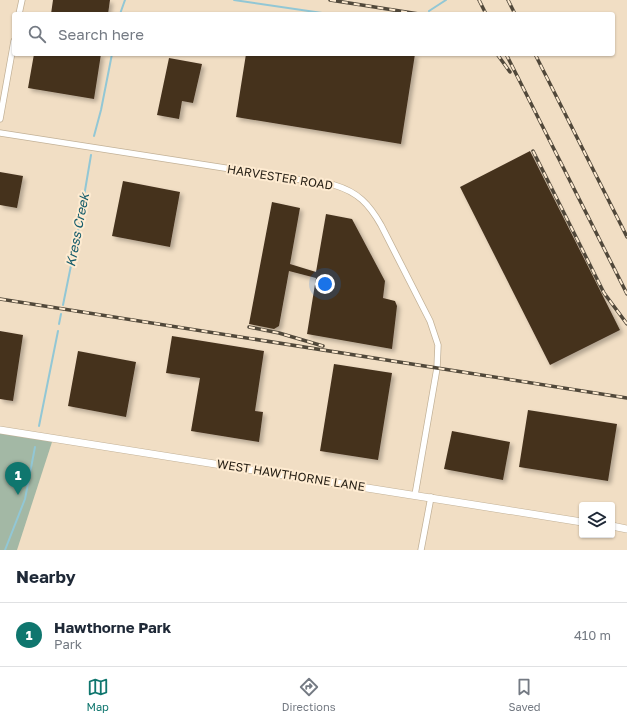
<!DOCTYPE html>
<style>
body{margin:0;font-family:"Golos Text",sans-serif;background:#f2f2f3;color:#1f2937}
.controls{position:absolute;right:12px;bottom:12px;display:grid;overflow:hidden;border-radius:4px;box-shadow:0 1px 3px #0004}
.controls button{width:36px;height:36px;display:grid;place-items:center;padding:0;border:0;border-bottom:1px solid #e0e1e3;background:#fff;color:#1f2937;font:20px sans-serif}
.you{position:absolute;left:325px;top:284px;width:14px;height:14px;margin:-10px;border:3px solid #fff;border-radius:50%;background:#1a73e8;box-shadow:0 0 0 6px #1a73e833}
.badge{display:grid;place-items:center;width:26px;height:26px;border-radius:50%;background:#0f766e;color:#fff;font-size:13px;font-weight:700}
.pin{position:absolute;translate:-50% -33px;filter:drop-shadow(0 1px 2px #0008)}
.pin::after{content:'';position:absolute;top:21px;width:14px;height:12px;background:inherit;clip-path:polygon(0 0,100% 0,50% 100%)}
.list{margin:0;padding:0;list-style:none}
h2{display:flex;justify-content:space-between;align-items:center;height:52px;margin:0;padding:0 16px;font-size:17px}
h2 small{font-size:13px;font-weight:400;color:#747a83}
.list li{display:grid;grid-template-columns:26px 1fr auto;gap:12px;align-items:center;box-sizing:border-box;height:64px;padding:0 16px;border-top:1px solid #e0e1e3}
.list b{display:block;font-size:15px;white-space:nowrap}
.list p{margin:0;font-size:13px;white-space:nowrap;color:#747a83}
.list em{font-size:13px;font-style:normal;color:#747a83}
.icon{flex:none;width:22px;height:22px;fill:none;stroke:currentColor;stroke-width:2;stroke-linecap:round;stroke-linejoin:round}
.map{position:relative;flex:none;width:627px;height:550px;overflow:hidden}
.search{position:absolute;background:#fff;box-shadow:0 1px 3px #0004;left:12px;right:12px;top:12px;height:44px;display:flex;align-items:center;gap:10px;box-sizing:border-box;padding:0 14px;border-radius:4px;color:#747a83;font-size:15px}
.sheet{height:116px;background:#fff}
nav{display:flex;justify-content:space-around;align-items:center;box-sizing:border-box;height:56px;border-top:1px solid #e0e1e3;background:#fff;font-size:11px;color:#747a83}
nav a{display:grid;justify-items:center;gap:2px}
nav .on{color:#0f766e}
.map>svg:first-child{display:block}
.green{fill:#a3b8a5}
.lines{fill:none;stroke-linecap:round;stroke-linejoin:round}
.stream{stroke:#92c7d5;stroke-width:2}
.building{fill:#45321f;filter:url(#shadow)}
.minor-casing{stroke:#c2b197;stroke-width:7}
.tertiary-casing{stroke:#c2b197;stroke-width:8}
.minor{stroke:#fff;stroke-width:5.5}
.tertiary{stroke:#fff;stroke-width:7}
.rail-casing{stroke:#51483a;stroke-width:3.5}
.rail{stroke:#feebd1;stroke-width:2;stroke-dasharray:6;stroke-linecap:butt}
.labels{text-anchor:middle;dominant-baseline:central;stroke-width:4;stroke-linejoin:round;paint-order:stroke}
.street-label{font-size:12px;fill:#251e14;stroke:#feebd1}
.water-label{font-size:13px;font-style:italic;fill:#145b6a;stroke:#feebd1}
</style>
<div class="map">
<svg width="627" height="550" viewBox="0 0 627 550">
<defs>
<filter id="shadow"><feDropShadow dx="3" dy="3" stdDeviation="2" flood-color="#0004"/></filter>
</defs>
<rect width="100%" height="100%" fill="#f1dec4"/>
<path class="green" d="M0 430 53 439 17 550H0Z"/>
<g class="lines">
<path class="stream" d="M234 0 329 14
M429 11 446 0
M120 14 125 0
M94 136 101 110 112 54
M63 305 79 226 91 155
M59 324 61 314
M39 426 58 331
M5 550 25 499 35 447"/>
</g>
<path class="building" d="M53 0H110L108 14H51Z
M34 54H101L94 99 28 88Z
M246 54H415L401 144 236 117Z
M169 58 202 64 193 103 182 101 179 119 157 115Z
M530 151 620 330 550 365 460 187Z
M0 172 23 176 17 208 0 205Z
M123 181 180 192 170 247 112 236Z
M272 202 300 208 290 264 316 272 326 214 352 219 385 281 383 298 395 301 397 306 392 349 307 334 316 278 289 271 279 326 274 329 249 324Z
M0 331 23 335 13 401 0 399Z
M172 336 264 351 255 411 263 412 259 442 191 431 200 378 166 373Z
M78 351 136 362 126 417 68 406Z
M334 364 392 373 378 460 320 451Z
M528 410 617 424 608 481 519 467Z
M452 431 510 442 503 480 444 469Z"/>
<g class="lines">
<g class="minor-casing">
<path id="minor" d="M19 14 22 0
M0 119 14 41
M0 133 334 185C358 192 369 204 381 225L430 321 438 345 437 368 415 495
M421 550 431 497"/>
</g>
<g class="tertiary-casing">
<path id="tertiary" d="M0 430 582 522
M612 526 627 529"/>
</g>
<use href="#minor" class="minor"/>
<use href="#tertiary" class="tertiary"/>
<g class="rail-casing">
<path id="rail" d="M330 0 419 14
M479 0 486 14
M508 0 515 14
M497 54 510 72
M506 54 627 294
M535 54 627 237
M533 151 604 293 627 324
M0 299 627 398
M249 327 279 333 323 346"/>
</g>
<use href="#rail" class="rail"/>
</g>
<g class="labels">
<g class="street-label">
<text transform="translate(280 177) rotate(9)">HARVESTER ROAD</text>
<text transform="translate(291 475) rotate(9)">WEST HAWTHORNE LANE</text>
</g>
<g class="water-label">
<text transform="translate(77 230) rotate(-79)">Kress Creek</text>
</g>
</g>
</svg>
<div class="controls">
<button><svg class="icon" aria-label="layers" viewBox="0 0 24 24"><path d="M12 4l9 5-9 5-9-5zM3 14l9 5 9-5"/></svg></button>
</div>
<div class="you"></div>
<div class="pin badge" style="left:18px;top:495px">1</div>
<div class="search"><svg class="icon" aria-label="search" viewBox="0 0 24 24"><circle cx="10" cy="10" r="6"/><path d="M15 15l6 6"/></svg>Search here</div>
</div>
<section class="sheet">
<h2>Nearby<small></small></h2>
<ul class="list">
<li><span class="badge">1</span><div><b>Hawthorne Park</b><p>Park</p></div><em>410 m</em></li>
</ul>
</section>
<nav>
<a class="on"><svg class="icon" aria-label="map" viewBox="0 0 24 24"><path d="M3 6l6-2 6 2 6-2v14l-6 2-6-2-6 2zM9 4v14M15 6v14"/></svg>Map</a>
<a><svg class="icon" aria-label="directions" viewBox="0 0 24 24"><path d="M12 3l9 9-9 9-9-9zM9 14v-3h6M13 9l2 2-2 2"/></svg>Directions</a>
<a><svg class="icon" aria-label="saved" viewBox="0 0 24 24"><path d="M7 4h10v16l-5-4-5 4z"/></svg>Saved</a>
</nav>
